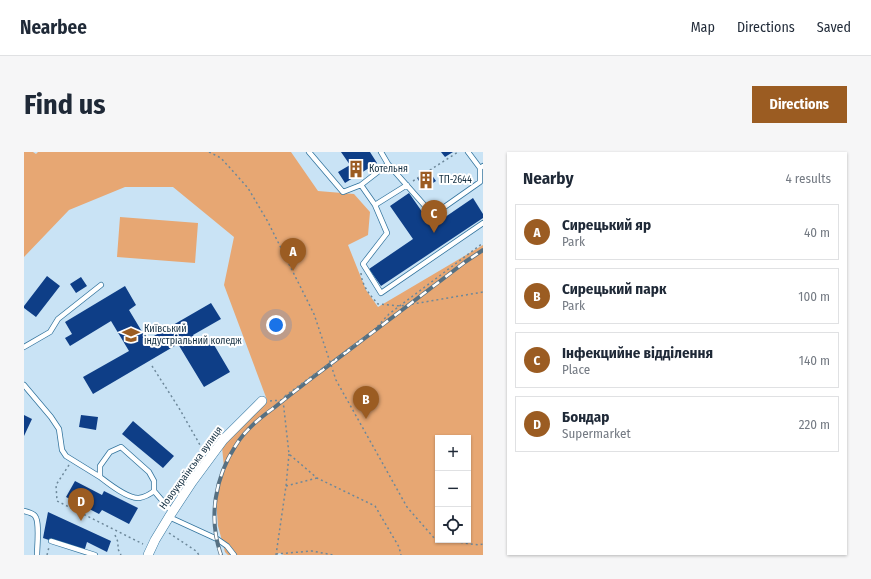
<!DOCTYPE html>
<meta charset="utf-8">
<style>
body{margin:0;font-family:"Fira Sans Condensed",sans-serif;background:#f6f6f7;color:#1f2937}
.controls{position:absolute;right:12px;bottom:12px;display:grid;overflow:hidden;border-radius:0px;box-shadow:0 1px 3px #0004}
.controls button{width:36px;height:36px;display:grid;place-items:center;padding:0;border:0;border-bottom:1px solid #e0e1e3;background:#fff;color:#1f2937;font:20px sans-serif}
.you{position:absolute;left:252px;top:173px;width:14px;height:14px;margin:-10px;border:3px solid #fff;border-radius:50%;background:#1a73e8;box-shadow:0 0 0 6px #1a73e833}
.badge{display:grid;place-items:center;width:26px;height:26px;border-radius:50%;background:#9b5c22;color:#fff;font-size:13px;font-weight:700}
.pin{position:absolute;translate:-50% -33px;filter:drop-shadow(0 1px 2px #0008)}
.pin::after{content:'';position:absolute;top:21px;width:14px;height:12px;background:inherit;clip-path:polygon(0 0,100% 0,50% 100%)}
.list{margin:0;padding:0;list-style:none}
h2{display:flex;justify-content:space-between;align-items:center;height:52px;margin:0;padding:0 16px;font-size:17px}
h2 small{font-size:13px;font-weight:400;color:#747a83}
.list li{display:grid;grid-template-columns:26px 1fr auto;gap:12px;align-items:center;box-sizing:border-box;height:56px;margin:0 8px 8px;padding:0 8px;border:1px solid #e0e1e3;border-radius:0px}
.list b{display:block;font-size:15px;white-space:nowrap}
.list p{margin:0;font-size:13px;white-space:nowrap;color:#747a83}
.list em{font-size:13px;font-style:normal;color:#747a83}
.icon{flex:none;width:22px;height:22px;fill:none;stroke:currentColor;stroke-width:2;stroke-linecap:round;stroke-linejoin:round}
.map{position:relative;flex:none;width:459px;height:403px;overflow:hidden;border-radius:0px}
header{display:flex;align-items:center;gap:24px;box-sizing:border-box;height:56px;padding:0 20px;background:#fff;border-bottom:1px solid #e0e1e3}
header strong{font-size:19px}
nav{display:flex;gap:22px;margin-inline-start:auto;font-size:14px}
.intro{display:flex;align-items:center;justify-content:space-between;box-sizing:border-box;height:96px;padding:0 24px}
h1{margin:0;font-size:28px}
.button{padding:10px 18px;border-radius:0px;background:#9b5c22;color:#fff;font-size:14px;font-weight:700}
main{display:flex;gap:24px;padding:0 24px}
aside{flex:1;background:#fff;border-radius:0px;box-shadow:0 1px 3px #0004}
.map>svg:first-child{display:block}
.green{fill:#e7a773;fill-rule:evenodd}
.building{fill:#0e3e87}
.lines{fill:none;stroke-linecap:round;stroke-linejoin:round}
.lane-casing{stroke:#34759e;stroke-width:6}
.street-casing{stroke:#34759e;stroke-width:10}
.path{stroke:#6d889a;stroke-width:1.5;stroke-dasharray:2 3;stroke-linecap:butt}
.lane{stroke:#fff;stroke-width:4.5}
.street{stroke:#fff;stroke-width:9}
.rail-casing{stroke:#567082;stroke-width:4}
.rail{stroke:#fff;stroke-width:2.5;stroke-dasharray:8;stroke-linecap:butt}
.path-bridge{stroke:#6d889a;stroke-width:1.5;stroke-dasharray:2 3;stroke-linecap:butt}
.labels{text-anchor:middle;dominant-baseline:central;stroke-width:4;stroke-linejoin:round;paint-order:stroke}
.poi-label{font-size:10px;fill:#153042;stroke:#fff;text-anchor:start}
.street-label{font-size:10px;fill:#153042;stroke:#fff}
</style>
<header>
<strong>Nearbee</strong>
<nav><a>Map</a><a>Directions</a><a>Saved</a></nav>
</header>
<div class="intro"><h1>Find us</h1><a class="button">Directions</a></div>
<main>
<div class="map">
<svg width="459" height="403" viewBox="0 0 459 403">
<rect width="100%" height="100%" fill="#c9e3f5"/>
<path class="green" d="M0 0H9L12 2 14 0H267L294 39 330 42 346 60 344 83 324 93 342 138 354 155 459 93V403H260L255 401 253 403H204L201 400 194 374 192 348 200 315 198 295 243 248 200 133 210 85 149 35H101L45 58 0 105ZM414 286H444V388H414Z
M96 65 174 71 171 111 93 105Z"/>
<path class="building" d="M317 0H346L353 11 321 31 314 20 326 13Z
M417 0H429L421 5Z
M405 19 412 29 400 37 393 26Z
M385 41 408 74 449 46 459 62V66L357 134 345 117 389 87 366 54Z
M23 124 36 134 12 165 0 156V154Z
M57 125 63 134 52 141 46 132Z
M101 134 112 153 105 158 123 188 187 151 197 167 169 183 174 193 186 186 206 220 180 235 154 192 69 242 59 225 105 199 87 169 46 194 41 186 48 182 41 170Z
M0 263 8 267 0 284Z
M57 263 74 265 72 278 55 275Z
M109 269 150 304 139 316 98 282Z
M51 329 78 343 80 339 114 356 105 372 78 358 75 362 42 345Z
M24 360 87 389 83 400 63 390 60 400 19 386Z"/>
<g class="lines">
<g class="lane-casing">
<path id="lane" d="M285 0 319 40 337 33 364 12 409 63 456 30V16L459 14
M357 0 364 12
M444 0 456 16
M337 33 351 53 363 81 339 112 357 141 459 71
M351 53 383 33
M0 195 26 180 34 167 77 133
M0 233 27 265 35 277 38 298 42 304 76 325
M130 339C125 343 121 345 115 346 104 347 85 332 76 325V314L86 300 97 295 125 320 130 329V339L148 360
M0 359C4 360 9 361 11 364 16 370 13 395 13 403
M145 365 193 387 203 394 210 403
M27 389 71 403"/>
</g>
<g class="street-casing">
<path id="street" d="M124 403 131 388 145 365 168 330 199 288 238 249"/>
</g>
<path class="path" d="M185 0 197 6 224 36 244 70 290 162 312 228 383 355 411 387 414 388
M389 29 434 0
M337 121C338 134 346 143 354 152L377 154 459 140
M342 184 350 178 365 162 459 91
M128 214 155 256 180 300
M261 244 259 248 265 302 293 326 351 354 375 395 377 403
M246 249 258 248
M45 313 32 333 33 349 119 392
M262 334 293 326
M145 381 172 399 175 403
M91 383 94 390V397L97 403
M417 388 455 393 459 392
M252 402 288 399 309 403
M23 403 25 395
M252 403 262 334 265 302"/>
<use href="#lane" class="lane"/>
<use href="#street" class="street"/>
<g class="rail-casing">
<path id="rail" d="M197 403C184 366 191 325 212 293 222 277 236 266 251 255 266 243 281 231 296 220 345 183 393 147 441 110L459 98"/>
</g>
<use href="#rail" class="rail"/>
<path class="path-bridge" d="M261 244 342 184"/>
</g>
<defs>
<g id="building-bare" transform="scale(1.38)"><path d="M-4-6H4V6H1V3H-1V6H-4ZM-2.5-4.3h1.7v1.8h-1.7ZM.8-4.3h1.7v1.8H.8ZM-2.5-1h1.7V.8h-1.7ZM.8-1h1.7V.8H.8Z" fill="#9b5c22" stroke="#fff" stroke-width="2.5" paint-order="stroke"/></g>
<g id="university-bare" transform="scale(1.38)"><path d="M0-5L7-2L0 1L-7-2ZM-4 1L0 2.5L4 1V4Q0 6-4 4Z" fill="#9b5c22" stroke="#fff" stroke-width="2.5" paint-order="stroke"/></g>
</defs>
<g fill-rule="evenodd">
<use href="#building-bare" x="332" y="17"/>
<use href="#building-bare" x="402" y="28"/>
<use href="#university-bare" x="107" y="183"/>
</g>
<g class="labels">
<g class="poi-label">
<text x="345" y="17">Котельня</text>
<text x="415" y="28">ТП-2644</text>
<text x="120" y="177">Київський<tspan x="120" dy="12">індустріальний коледж</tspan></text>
</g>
<g class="street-label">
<text transform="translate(167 316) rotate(-54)">Новоукраїнська вулиця</text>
</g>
</g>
</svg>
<div class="controls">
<button>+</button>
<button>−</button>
<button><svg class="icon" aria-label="locate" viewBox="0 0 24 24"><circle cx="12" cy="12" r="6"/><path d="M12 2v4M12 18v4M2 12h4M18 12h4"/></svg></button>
</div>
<div class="you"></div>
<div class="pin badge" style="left:269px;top:119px">A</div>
<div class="pin badge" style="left:342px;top:267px">B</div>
<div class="pin badge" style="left:410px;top:81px">C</div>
<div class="pin badge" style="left:57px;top:369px">D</div>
</div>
<aside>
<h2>Nearby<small>4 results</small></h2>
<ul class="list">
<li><span class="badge">A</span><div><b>Сирецький яр</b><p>Park</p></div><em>40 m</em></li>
<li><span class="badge">B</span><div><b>Сирецький парк</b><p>Park</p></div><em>100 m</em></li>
<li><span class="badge">C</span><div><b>Інфекцийне відділення</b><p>Place</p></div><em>140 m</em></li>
<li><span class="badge">D</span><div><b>Бондар</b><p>Supermarket</p></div><em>220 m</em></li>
</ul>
</aside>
</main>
